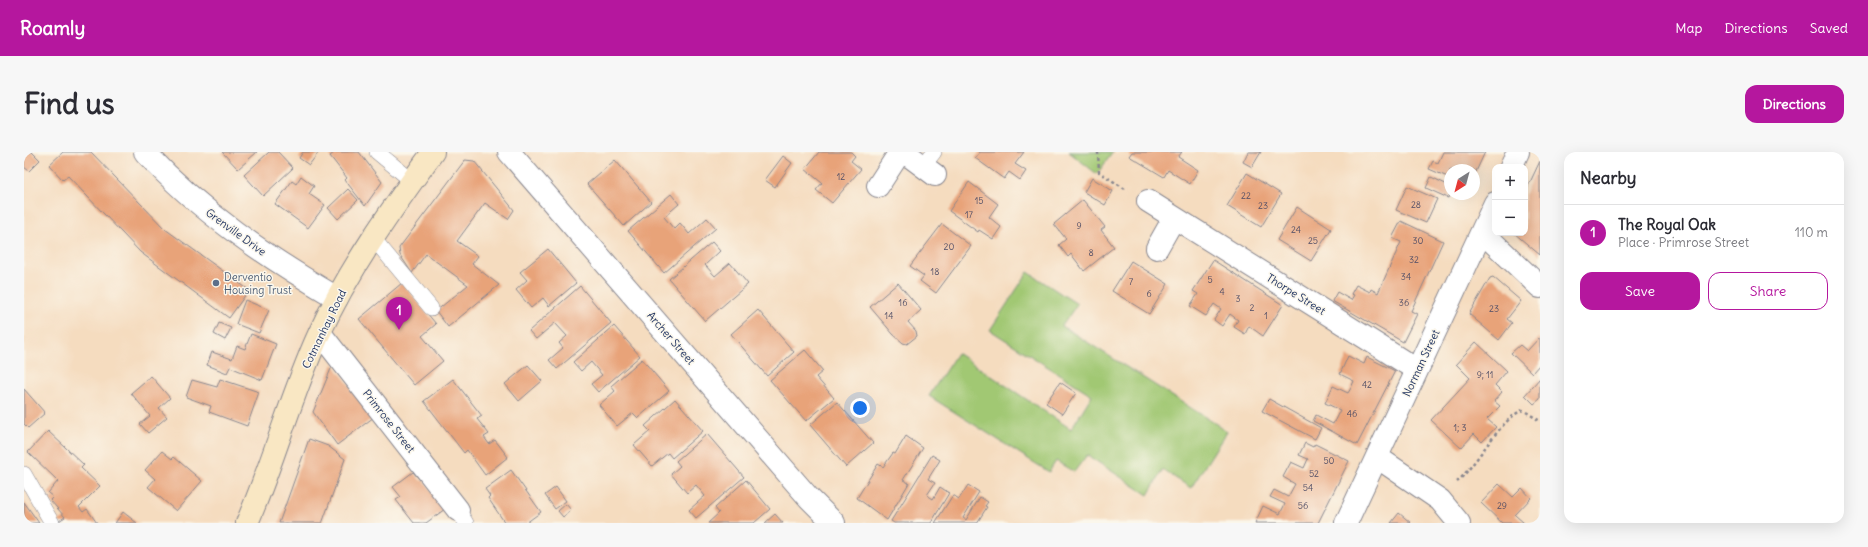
<!DOCTYPE html>
<meta charset="utf-8">
<style>
body{margin:0;font-family:Delius,sans-serif;background:#f7f7f7;color:#2b2b33}
.controls{position:absolute;right:12px;top:12px;display:grid;overflow:hidden;border-radius:8px;box-shadow:0 4px 16px #0002}
.controls button{width:36px;height:36px;display:grid;place-items:center;padding:0;border:0;border-bottom:1px solid #e1e1e2;background:#fff;color:#2b2b33;font:20px sans-serif}
.compass{position:absolute;left:1420px;top:12px;width:36px;height:36px;border-radius:50%;background:#fff;box-shadow:0 4px 16px #0002;rotate:216deg}
.you{position:absolute;left:836px;top:256px;width:14px;height:14px;margin:-10px;border:3px solid #fff;border-radius:50%;background:#1a73e8;box-shadow:0 0 0 6px #1a73e833}
.badge{display:grid;place-items:center;width:26px;height:26px;border-radius:50%;background:#b5179e;color:#fff;font-size:13px;font-weight:700}
.pin{position:absolute;translate:-50% -33px;filter:drop-shadow(0 1px 2px #0008)}
.pin::after{content:'';position:absolute;top:21px;width:14px;height:12px;background:inherit;clip-path:polygon(0 0,100% 0,50% 100%)}
.list{margin:0;padding:0;list-style:none}
h2{display:flex;justify-content:space-between;align-items:center;height:52px;margin:0;padding:0 16px;font-size:17px}
h2 small{font-size:13px;font-weight:400;color:#7c7c81}
.list li{display:grid;grid-template-columns:26px 1fr auto;gap:12px;align-items:center;box-sizing:border-box;height:56px;padding:0 16px;border-top:1px solid #e1e1e2}
.list b{display:block;font-size:15px;white-space:nowrap}
.list p{margin:0;font-size:13px;white-space:nowrap;color:#7c7c81}
.list em{font-size:13px;font-style:normal;color:#7c7c81}
.actions{display:flex;gap:8px;padding:12px 16px}
.actions a{flex:1;padding:9px 0;border:1px solid #b5179e;border-radius:12px;text-align:center;font-size:14px;color:#b5179e}
.actions .main{background:#b5179e;color:#fff}
.map{position:relative;flex:none;width:1516px;height:371px;overflow:hidden;border-radius:12px}
header{display:flex;align-items:center;gap:24px;box-sizing:border-box;height:56px;padding:0 20px;background:#b5179e;color:#fff}
header strong{font-size:19px}
nav{display:flex;gap:22px;margin-inline-start:auto;font-size:14px}
.intro{display:flex;align-items:center;justify-content:space-between;box-sizing:border-box;height:96px;padding:0 24px}
h1{margin:0;font-size:28px}
.button{padding:10px 18px;border-radius:12px;background:#b5179e;color:#fff;font-size:14px;font-weight:700}
main{display:flex;gap:24px;padding:0 24px}
aside{flex:1;background:#fff;border-radius:12px;box-shadow:0 4px 16px #0002}
.map>svg:first-child{display:block}
.green{fill:#a1c873;stroke:#5e7c68}
.building{fill:#e8a379}
.lines{fill:none;stroke-linecap:round;stroke-linejoin:round}
.lane-casing{stroke:#88868e;stroke-width:16}
.street-casing{stroke:#88868e;stroke-width:24}
.secondary-casing{stroke:#88868e;stroke-width:24}
.path{stroke:#88868e;stroke-width:2.5;stroke-dasharray:3 3;stroke-linecap:butt}
.lane{stroke:#fff;stroke-width:15}
.street{stroke:#fff;stroke-width:22}
.secondary{stroke:#f9e7c3;stroke-width:22}
.service-dot{fill:#5c6f8a;stroke:#fbf7ec;stroke-width:1.5}
.labels{text-anchor:middle;dominant-baseline:central;stroke-width:3;stroke-linejoin:round;paint-order:stroke}
.number-label{font-size:9px;fill:#4e4c65}
.street-label{font-size:11px;fill:#1b2f5e;stroke:#fbf7ec}
.service-label{font-size:11px;fill:#4e5e75;stroke:#fbf7ec;text-anchor:start}
</style>
<header>
<strong>Roamly</strong>
<nav><a>Map</a><a>Directions</a><a>Saved</a></nav>
</header>
<div class="intro"><h1>Find us</h1><a class="button">Directions</a></div>
<main>
<div class="map">
<svg width="1516" height="371" viewBox="0 0 1516 371">
<rect width="100%" height="100%" fill="#fbf7ec"/>
<filter id="ink" filterUnits="userSpaceOnUse"><feTurbulence type="fractalNoise" baseFrequency=".025" numOctaves="2"/><feDisplacementMap in="SourceGraphic" scale="8" xChannelSelector="R" yChannelSelector="G"/><feConvolveMatrix kernelMatrix="1 2 1 2 8 2 1 2 1" color-interpolation-filters="sRGB"/></filter>
<filter id="wash" filterUnits="userSpaceOnUse"><feTurbulence type="fractalNoise" baseFrequency=".012" numOctaves="4" result="noise"/><feDisplacementMap in="SourceGraphic" scale="16" xChannelSelector="R" yChannelSelector="G"/><feGaussianBlur stdDeviation="0.9" result="paint"/><feColorMatrix in="noise" values="0 0 0 0 0 0 0 0 0 0 0 0 0 0 0 0 0 1.4 0 .05"/><feComposite in="paint" operator="in"/></filter>
<g filter="url(#wash)">
<rect width="100%" height="100%" fill="#f5dcbf"/>
<path class="green" d="M1045 0H1089L1073 22Z
M1004 120 1053 152 1038 174 1203 279 1167 336 1139 318 1124 343 1063 303 1050 320 1032 309 1025 320 905 244 933 201 1047 277 1068 243 966 178Z"/>
<g id="blocks">
<path class="building" d="M0 0H8L16 8 5 19 0 15Z
M39 0H67L141 77 225 138 205 166 116 100 44 24 39 28 25 13Z
M198 0H233L214 17Z
M245 0H254L269 16 239 44 220 23Z
M279 0H295L285 13 275 6Z
M311 0H335L358 30 341 54 321 28 323 26 306 4Z
M795 0H827L831 4 827 9 837 17 808 51 792 38 798 31 781 17Z
M956 0H1000L991 12 1002 19 996 28 985 20 980 27 951 6Z
M1108 0H1158L1154 5 1174 18 1166 32 1144 18 1140 25 1105 4Z
M1224 0H1237L1228 15 1219 10Z
M1419 0H1461L1450 24V18H1426V26L1405 17 1409 9 1414 11Z
M759 4 768 11 751 35 741 28Z
M441 8 450 9 490 58 484 67 461 51 433 89 454 104 448 112 475 133 424 175 412 159 444 133 402 102 388 121 376 103 375 96Z
M591 8 627 50 600 74 563 32Z
M1516 9V103L1490 81H1501V41Z
M1223 21 1257 42 1237 75 1203 54Z
M277 24 290 34 285 42 301 53 284 76 251 52 268 29 272 32Z
M1407 25 1426 34V42L1424 46 1402 36Z
M1068 26 1089 39 1081 53 1060 40Z
M945 30 974 52 965 65 977 75 969 87 955 78 954 80 925 59Z
M1383 34 1413 47 1402 71 1372 58Z
M324 37 334 48 314 67 304 56Z
M647 42 655 52 640 65 650 77 656 71 665 82 683 66 692 76 640 121 604 79Z
M1059 48 1081 75 1077 78 1090 95 1060 119 1047 102 1044 105 1035 93 1042 87 1030 72Z
M1273 55 1307 77 1287 109 1253 88Z
M1377 69 1419 89 1387 159 1393 162 1379 190 1308 149 1313 140 1327 148 1330 143 1327 142 1332 133 1346 140 1347 137 1354 141 1377 90 1368 86Z
M918 72 947 94 912 141 896 129 900 124 886 114Z
M688 90 696 99 681 113 691 124 706 111 724 132 681 169 645 127Z
M524 97 552 131 525 154 519 146 507 156 492 138 503 128 496 120Z
M1189 108 1259 153 1239 184 1225 174 1221 182 1210 175 1214 168 1206 162 1198 174 1190 168 1197 157 1190 152 1182 164 1166 154 1174 142 1169 139Z
M1107 109 1144 132 1125 162 1088 139Z
M1469 125 1497 149 1483 167 1488 171 1475 188 1445 162 1466 126Z
M378 131 412 172 398 184 419 209 390 233 335 167Z
M874 131 897 158 884 170 892 179 893 184 883 192 879 191 869 182 846 155Z
M556 134 587 171 533 217 525 208 539 196 535 191 543 184 531 171 512 187 505 179Z
M221 148 245 158 235 181 212 172Z
M734 158 770 200 743 224 707 182Z
M195 171 207 176 201 188 190 182Z
M590 174 616 204 574 240 567 232 578 223 572 216 567 210 557 219 549 210Z
M227 182 252 192 238 228 206 215 203 221 183 213 188 200 208 207 213 194 221 197Z
M1516 185V212L1508 221 1487 201 1496 193 1503 199Z
M1452 190 1483 219 1471 233 1478 240 1470 249 1476 254 1463 267 1472 275 1458 290 1450 282 1437 296 1407 268 1446 226 1432 212Z
M781 198 799 219 792 225 810 246 782 269 746 228Z
M1324 204 1340 212 1343 205 1371 219 1333 293 1289 269 1292 263 1309 272 1316 258 1301 251 1309 234 1324 241 1327 236 1330 229 1316 222Z
M618 207 645 239 614 266 609 261 593 274 575 253 591 239 587 234Z
M309 212 350 265 313 293 289 260Z
M504 213 518 229 495 249 481 232Z
M127 224 146 246 135 256 143 265 124 281 116 272 126 264 107 241Z
M1516 226V247L1510 252 1501 243Z
M196 227 235 240 223 274 185 260 187 254 162 245 168 228 193 235Z
M429 227 458 264 453 267 465 282 460 285 465 292 471 288 484 305 461 323 443 298 440 301 400 249Z
M1036 230 1052 241 1038 262 1022 251Z
M0 237 21 261 4 276 0 272Z
M651 247 679 279 648 306 644 301 628 314 610 293 626 279 621 274Z
M1245 247 1297 276 1291 287 1238 259Z
M813 250 849 291 822 315 786 273Z
M24 279 60 313 57 316 76 334 55 355 59 360 63 357 73 371H36L35 369 41 365 26 348 29 345 24 341 34 329 4 300Z
M683 282 720 325 672 366 665 358 681 344 672 333 663 341 647 322 656 314 652 309Z
M882 284 899 296 879 328 885 331 863 368 833 346 854 312 859 315 869 301 871 302Z
M285 287 304 294 321 307 299 369 298 371H255Z
M1281 291 1289 295 1291 292 1325 309 1294 371H1231L1239 354 1256 362 1261 352 1246 345 1250 338 1264 345 1271 332 1259 325 1267 310 1280 316 1284 307 1275 303Z
M138 299 148 307 150 305 178 329 152 359 124 335 131 327 121 318Z
M908 303 916 308 904 327 911 331 903 343 909 347 916 335 925 341 907 371H870L867 369Z
M487 318 517 360 502 371H481L464 346 466 344 461 337Z
M389 320 397 329 399 328 421 357 402 371H390L372 348 377 345 369 335Z
M722 328 746 357 730 371H684L695 361 691 356Z
M1475 332 1489 345 1498 336 1507 346 1491 363 1500 371H1478L1457 351Z
M944 333 955 340 939 366 942 368 956 345 964 350 961 354 963 355 953 371H911L929 343 935 347Z
M532 335 542 349 531 357 521 343Z
M0 350 15 371H0Z
M542 352 547 358 539 365 534 359Z
M99 360 113 371H91Z
M1375 361 1387 371H1367Z
M751 362 759 371H741Z"/>
</g>
</g>
<g filter="url(#ink)">
<use href="#blocks" fill-opacity="0" stroke="#88868e" stroke-width="1"/>
<g class="lines">
<g class="lane-casing">
<path id="lane" d="M353 0 388 29
M899 14 910 0
M349 86 407 156
M0 322 28 371
M434 358 442 371"/>
</g>
<g class="street-casing">
<path id="street" d="M121 0C176 60 243 105 313 146
M485 0 785 346 810 371
M880 0 911 23
M1487 15 1494 0
M854 34 876 0
M1124 49 1393 218
M1458 80 1516 135
M1133 96 1150 66
M296 181 434 358
M1353 305 1416 348 1435 371
M1322 371 1471 51"/>
</g>
<g class="secondary-casing">
<path id="secondary" d="M223 371C250 309 267 243 295 182 325 117 367 58 409 0"/>
</g>
<path class="path" d="M1074 0 1075 20 1101 37
M1433 330C1453 312 1477 266 1499 258L1516 269"/>
<use href="#lane" class="lane"/>
<use href="#street" class="street"/>
<use href="#secondary" class="secondary"/>
</g>
</g>
<circle class="service-dot" cx="192" cy="131" r="4"/>
<g class="labels">
<g class="number-label">
<text x="817" y="24">12</text>
<text x="1222" y="43">22</text>
<text x="955" y="48">15</text>
<text x="1392" y="52">28</text>
<text x="1239" y="53">23</text>
<text x="945" y="62">17</text>
<text x="1055" y="73">9</text>
<text x="1272" y="77">24</text>
<text x="1289" y="88">25</text>
<text x="1394" y="88">30</text>
<text x="925" y="94">20</text>
<text x="1067" y="100">8</text>
<text x="1390" y="107">32</text>
<text x="911" y="119">18</text>
<text x="1382" y="124">34</text>
<text x="1186" y="127">5</text>
<text x="1107" y="129">7</text>
<text x="1198" y="139">4</text>
<text x="1125" y="141">6</text>
<text x="1214" y="146">3</text>
<text x="879" y="150">16</text>
<text x="1380" y="150">36</text>
<text x="1228" y="155">2</text>
<text x="1470" y="156">23</text>
<text x="865" y="163">14</text>
<text x="1242" y="163">1</text>
<text x="1461" y="222">9; 11</text>
<text x="1343" y="232">42</text>
<text x="1328" y="261">46</text>
<text x="1436" y="275">1; 3</text>
<text x="1305" y="308">50</text>
<text x="1290" y="321">52</text>
<text x="1284" y="335">54</text>
<text x="1279" y="353">56</text>
<text x="1478" y="353">29</text>
</g>
<g class="street-label">
<text transform="translate(212 80) rotate(36)">Grenville Drive</text>
<text transform="translate(1272 142) rotate(32)">Thorpe Street</text>
<text transform="translate(300 177) rotate(-64)">Cotmanhay Road</text>
<text transform="translate(647 186) rotate(49)">Archer Street</text>
<text transform="translate(1397 211) rotate(-65)">Norman Street</text>
<text transform="translate(365 269) rotate(52)">Primrose Street</text>
</g>
<g class="service-label">
<text x="200" y="125">Derventio<tspan x="200" dy="13">Housing Trust</tspan></text>
</g>
</g>
</svg>
<div class="controls">
<button>+</button>
<button>−</button>
</div>
<svg class="compass" viewBox="-18 -18 36 36"><path d="M0-13l5 13h-10z" fill="#e53935"/><path d="M0 13l5-13h-10z" fill="#7c7c81"/></svg>
<div class="you"></div>
<div class="pin badge" style="left:375px;top:178px">1</div>
</div>
<aside>
<h2>Nearby<small></small></h2>
<ul class="list">
<li><span class="badge">1</span><div><b>The Royal Oak</b><p>Place · Primrose Street</p></div><em>110 m</em></li>
</ul>
<div class="actions"><a class="main">Save</a><a>Share</a></div>
</aside>
</main>
